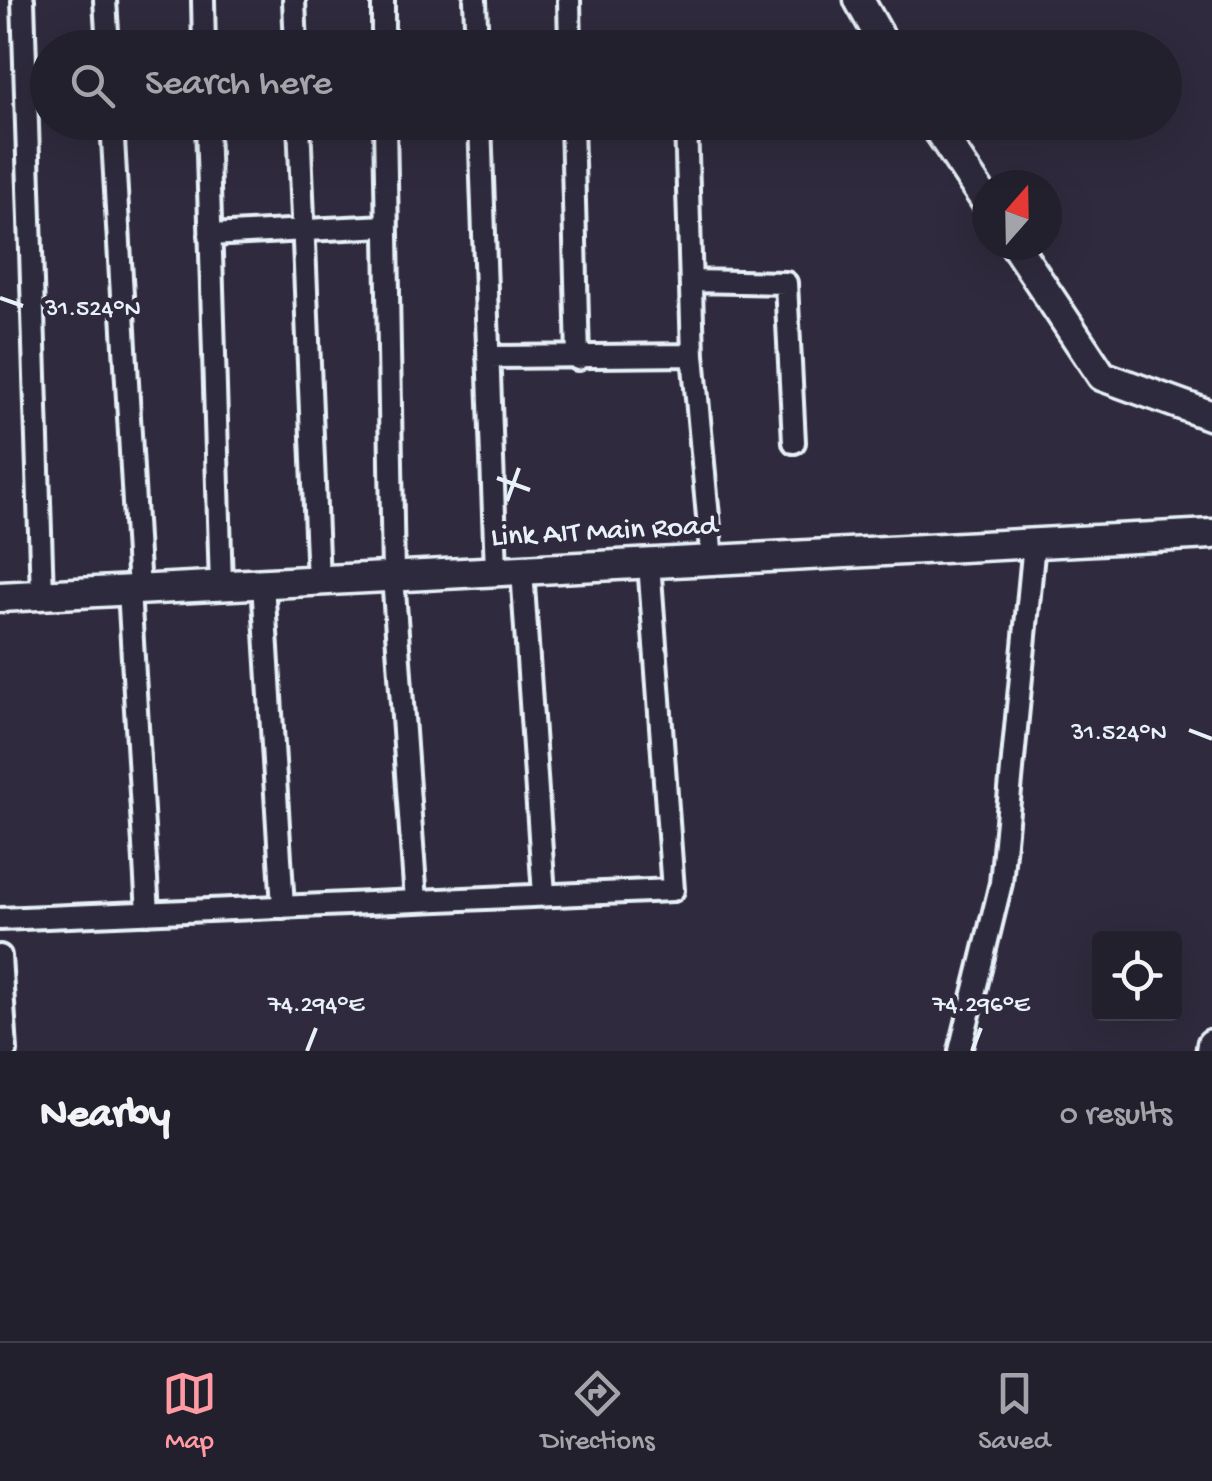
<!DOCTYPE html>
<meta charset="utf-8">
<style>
body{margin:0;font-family:"Gochi Hand",sans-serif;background:#2b2836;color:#f1f3f6}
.controls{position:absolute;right:30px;bottom:30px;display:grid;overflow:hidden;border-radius:10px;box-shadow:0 10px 40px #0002}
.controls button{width:90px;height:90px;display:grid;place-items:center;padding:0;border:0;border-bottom:2px solid #403e4a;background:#23202e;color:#f1f3f6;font:50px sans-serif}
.compass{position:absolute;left:972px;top:170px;width:90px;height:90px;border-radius:50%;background:#23202e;box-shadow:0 10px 40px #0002;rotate:20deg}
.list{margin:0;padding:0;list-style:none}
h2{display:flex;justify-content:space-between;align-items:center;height:130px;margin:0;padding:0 40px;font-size:42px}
h2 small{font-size:32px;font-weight:400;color:#a3a3aa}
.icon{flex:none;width:55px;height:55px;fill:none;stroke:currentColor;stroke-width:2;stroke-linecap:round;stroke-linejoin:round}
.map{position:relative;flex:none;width:1212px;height:1051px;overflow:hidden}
.search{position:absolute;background:#23202e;box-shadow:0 10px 40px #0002;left:30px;right:30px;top:30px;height:110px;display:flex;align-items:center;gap:25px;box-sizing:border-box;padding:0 35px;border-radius:55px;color:#a3a3aa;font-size:38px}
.sheet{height:290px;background:#23202e}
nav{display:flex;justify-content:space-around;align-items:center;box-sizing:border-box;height:140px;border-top:2px solid #403e4a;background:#23202e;font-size:28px;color:#a3a3aa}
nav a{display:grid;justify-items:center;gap:5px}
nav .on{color:#ff9aa2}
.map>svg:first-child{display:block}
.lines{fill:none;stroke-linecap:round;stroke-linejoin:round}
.street-casing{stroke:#e8f1f8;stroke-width:28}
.secondary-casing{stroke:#e8f1f8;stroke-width:35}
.street{stroke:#2f2a3d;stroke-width:20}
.secondary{stroke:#2f2a3d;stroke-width:28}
.ticks{fill:none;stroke:#e8f1f8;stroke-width:4}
.labels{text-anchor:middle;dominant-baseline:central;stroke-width:9;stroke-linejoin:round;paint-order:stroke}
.street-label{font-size:30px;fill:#e8f1f8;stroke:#2f2a3d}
.ticks-label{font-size:25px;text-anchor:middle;fill:#e8f1f8;stroke:#2f2a3d;stroke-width:9;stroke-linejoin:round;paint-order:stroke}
</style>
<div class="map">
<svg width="1212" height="1051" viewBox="0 0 1212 1051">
<rect width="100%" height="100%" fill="#2f2a3d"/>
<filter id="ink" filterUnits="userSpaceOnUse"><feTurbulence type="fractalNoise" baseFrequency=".01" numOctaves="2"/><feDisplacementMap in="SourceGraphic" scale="20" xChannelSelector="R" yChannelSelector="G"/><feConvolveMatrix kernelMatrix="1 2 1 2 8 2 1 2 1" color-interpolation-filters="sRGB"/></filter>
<g filter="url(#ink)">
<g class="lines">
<g class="street-casing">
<path id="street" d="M23 0 42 595
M105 0 108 48
M203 0 204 48
M294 0 296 48
M383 0V48
M475 0 477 48
M569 0 570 48
M112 122 139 590
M207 122 221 586
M299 122 318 581
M385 122 393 576 416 901
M480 122 496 571
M572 122 578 359
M686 122 693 355 712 560
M210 235 386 226
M691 281 786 283 794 442
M488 357 693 355
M522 570 544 895
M263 583 283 907
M129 590 148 913
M0 919 673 890 649 563
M0 956 6 1051
M960 1051 1001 883 1034 543"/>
</g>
<g class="secondary-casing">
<path id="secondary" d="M859 0 886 48
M933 122 987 203
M1015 245 1102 376 1212 416
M0 597 1212 534
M1211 1051 1212 1044"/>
</g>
<use href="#street" class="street"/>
<use href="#secondary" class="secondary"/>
</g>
</g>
<path class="ticks" d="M0 298 23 306M497 478 530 490M507 501 519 468M1189 730 1212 739M307 1051 316 1028M972 1051 981 1028"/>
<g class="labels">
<g class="street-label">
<text transform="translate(604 533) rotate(-3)">Link AIT Main Road</text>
</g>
</g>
<g class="ticks-label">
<text x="93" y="315">31.524°N</text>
<text x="1119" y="739">31.524°N</text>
<text x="316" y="1011">74.294°E</text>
<text x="981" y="1011">74.296°E</text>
</g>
</svg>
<div class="controls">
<button><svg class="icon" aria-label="locate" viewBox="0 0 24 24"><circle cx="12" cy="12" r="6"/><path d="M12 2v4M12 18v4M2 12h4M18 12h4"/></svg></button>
</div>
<svg class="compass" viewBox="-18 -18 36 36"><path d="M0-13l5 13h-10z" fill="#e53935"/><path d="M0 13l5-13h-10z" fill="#a3a3aa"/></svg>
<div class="search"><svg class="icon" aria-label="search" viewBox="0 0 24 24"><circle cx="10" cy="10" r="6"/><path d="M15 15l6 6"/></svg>Search here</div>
</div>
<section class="sheet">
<h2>Nearby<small>0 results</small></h2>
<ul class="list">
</ul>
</section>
<nav>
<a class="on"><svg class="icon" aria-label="map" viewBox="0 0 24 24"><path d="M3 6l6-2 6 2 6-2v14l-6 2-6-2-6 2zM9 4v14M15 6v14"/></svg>Map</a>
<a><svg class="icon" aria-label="directions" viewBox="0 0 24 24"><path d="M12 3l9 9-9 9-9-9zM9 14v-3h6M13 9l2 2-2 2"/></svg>Directions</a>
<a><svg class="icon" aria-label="saved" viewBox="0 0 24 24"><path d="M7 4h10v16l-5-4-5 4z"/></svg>Saved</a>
</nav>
